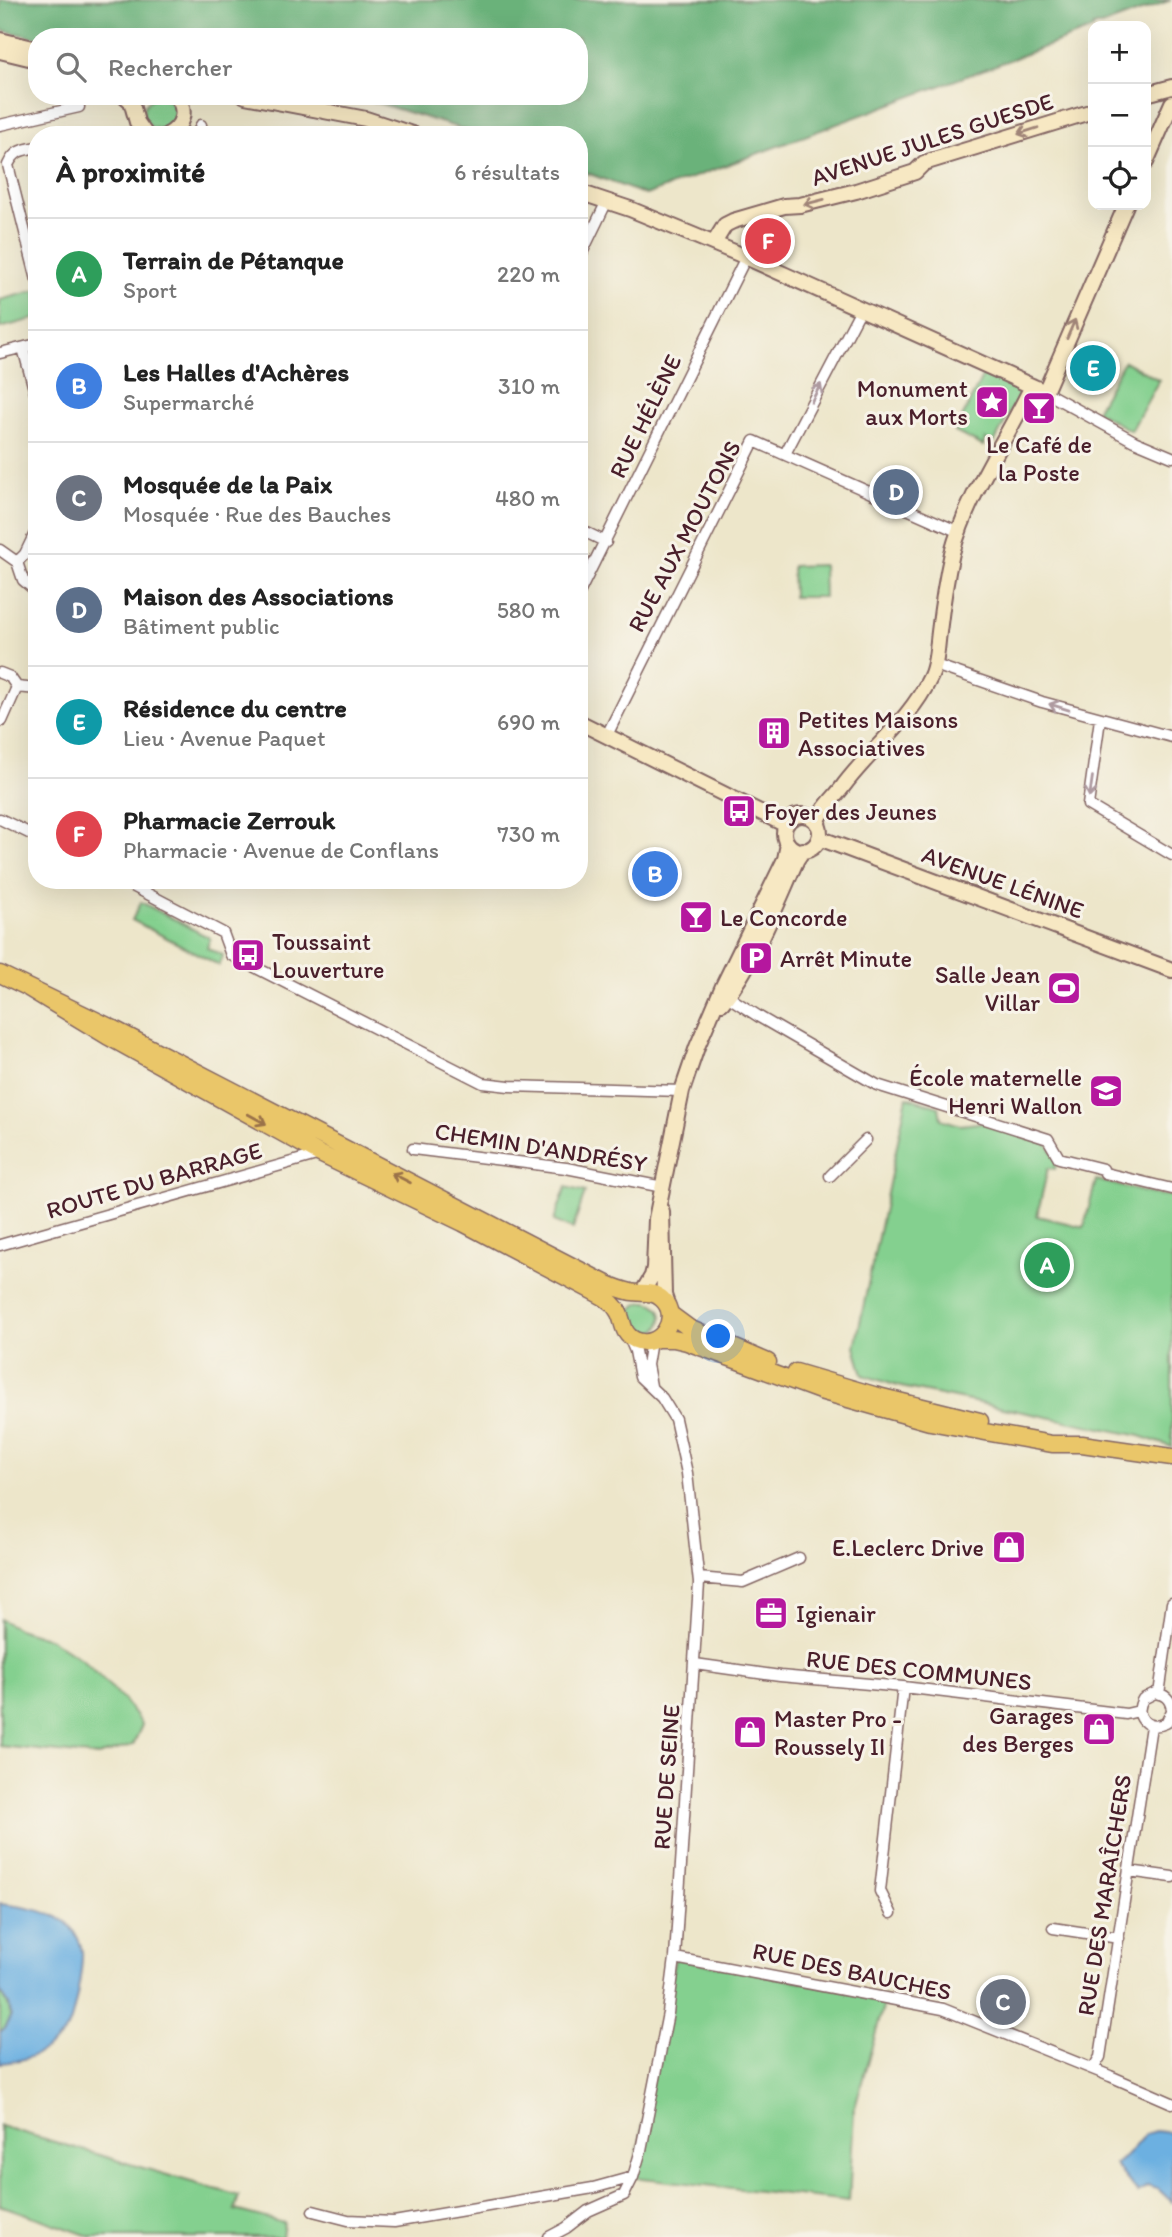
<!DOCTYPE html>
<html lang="fr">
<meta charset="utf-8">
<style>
body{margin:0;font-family:Itim,sans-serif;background:#f2f2f2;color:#222}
.controls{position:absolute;right:21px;top:21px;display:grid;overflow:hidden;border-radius:14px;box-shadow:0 7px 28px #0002}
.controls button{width:63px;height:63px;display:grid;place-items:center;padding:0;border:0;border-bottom:2px solid #e0e0e0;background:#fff;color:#222;font:35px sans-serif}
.you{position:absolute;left:719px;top:1337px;width:24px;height:24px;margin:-18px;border:5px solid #fff;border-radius:50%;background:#1a73e8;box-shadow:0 0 0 10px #1a73e833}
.badge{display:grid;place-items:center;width:46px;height:46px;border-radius:50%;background:#b5179e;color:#fff;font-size:23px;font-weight:700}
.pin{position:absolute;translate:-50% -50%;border:4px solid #fff;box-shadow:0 2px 7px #0006}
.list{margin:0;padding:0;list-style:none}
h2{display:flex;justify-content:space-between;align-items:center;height:91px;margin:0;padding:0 28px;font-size:30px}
h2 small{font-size:23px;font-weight:400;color:#767676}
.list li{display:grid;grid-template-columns:46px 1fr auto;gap:21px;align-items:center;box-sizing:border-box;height:112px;padding:0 28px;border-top:2px solid #e0e0e0}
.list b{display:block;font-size:26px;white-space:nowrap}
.list p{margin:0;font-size:23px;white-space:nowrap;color:#767676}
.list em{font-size:23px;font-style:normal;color:#767676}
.icon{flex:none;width:38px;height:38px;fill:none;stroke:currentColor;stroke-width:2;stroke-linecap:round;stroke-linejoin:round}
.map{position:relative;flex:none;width:1172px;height:2237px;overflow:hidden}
.search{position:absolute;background:#fff;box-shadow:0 7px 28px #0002;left:28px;top:28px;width:560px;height:77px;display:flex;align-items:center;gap:18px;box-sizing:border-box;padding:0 24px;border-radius:28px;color:#767676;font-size:26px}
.panel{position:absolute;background:#fff;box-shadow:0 7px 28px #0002;left:28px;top:126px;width:560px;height:763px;border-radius:28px}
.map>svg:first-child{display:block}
.green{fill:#84d08f;stroke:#67785d;stroke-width:2}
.forest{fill:#6bb27a;stroke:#5a6852;stroke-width:2}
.water{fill:#6cb0e1;stroke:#5b6886;stroke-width:2}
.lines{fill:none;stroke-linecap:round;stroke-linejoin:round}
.street-casing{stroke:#836563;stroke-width:13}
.secondary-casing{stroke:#836563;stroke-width:18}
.primary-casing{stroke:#836563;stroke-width:19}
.street{stroke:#fff;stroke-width:10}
.secondary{stroke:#f7e8c3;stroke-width:14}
.primary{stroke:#eac669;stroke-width:16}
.oneway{stroke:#a08477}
.oneway2{stroke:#ae9aa0}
.oneway3{stroke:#9a724a}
.labels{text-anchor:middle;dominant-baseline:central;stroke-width:6;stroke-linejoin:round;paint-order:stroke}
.street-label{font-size:24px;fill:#4a1f2b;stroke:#f7f3e8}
.poi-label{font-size:24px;fill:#4a1f2b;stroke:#f7f3e8;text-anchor:start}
</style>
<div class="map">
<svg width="1172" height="2237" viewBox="0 0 1172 2237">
<rect width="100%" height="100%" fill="#f7f3e8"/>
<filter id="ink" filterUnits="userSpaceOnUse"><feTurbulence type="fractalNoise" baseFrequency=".0143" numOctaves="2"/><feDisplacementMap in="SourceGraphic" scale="14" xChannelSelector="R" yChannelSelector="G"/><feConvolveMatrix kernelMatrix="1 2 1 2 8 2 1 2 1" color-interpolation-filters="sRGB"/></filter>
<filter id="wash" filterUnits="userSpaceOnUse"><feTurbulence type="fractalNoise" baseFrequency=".00686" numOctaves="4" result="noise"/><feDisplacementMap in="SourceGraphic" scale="28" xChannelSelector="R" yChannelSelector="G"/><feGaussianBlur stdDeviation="1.57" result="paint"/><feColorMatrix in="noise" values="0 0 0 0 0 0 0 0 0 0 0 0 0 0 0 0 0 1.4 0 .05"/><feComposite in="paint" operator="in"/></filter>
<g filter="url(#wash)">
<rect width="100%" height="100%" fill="#ede6ca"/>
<path class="green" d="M143 113a16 16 0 1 1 32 0a16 16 0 1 1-32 0Z
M37 290V318L0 328V300Z
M1124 361 1159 380 1131 431 1096 411Z
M984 373 1018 390 1019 395 994 443 985 439 983 446 955 432Z
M823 565 824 597H793L792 566Z
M141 902 210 938 207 948 223 955 219 965 132 920Z
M907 1097 939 1107 941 1119 960 1125 986 1122 1046 1142 1057 1159 1055 1169 1048 1168 1037 1216 1084 1227 1096 1180 1152 1194 1172 1196V1447L1140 1436 901 1387 863 1375 855 1347Z
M566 1187 585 1192 573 1229 554 1221Z
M630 1318a16 16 0 1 1 32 0a16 16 0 1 1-32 0Z
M0 1619 18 1629 50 1639 84 1661 122 1698 142 1725 133 1745 98 1756 0 1746Z
M675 1958 886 1997 854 2110 849 2201 633 2177Z
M0 1991C10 2005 16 2020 0 2032Z
M0 2126 239 2196 235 2210 284 2223 282 2237H92L0 2205Z"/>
<path class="forest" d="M0 0H1171L1101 26H1093V29L646 195 579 170V135H482L355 96H579V37L37 38 0 30Z"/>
<path class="water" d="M0 1904C20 1906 45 1910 63 1920 72 1926 81 1941 82 1952 83 1966 74 2021 66 2031 50 2051 25 2062 0 2063V2032L6 2027 11 2015 9 2004 0 1991Z
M1155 2131 1172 2133V2202L1158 2189 1147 2186 1138 2193 1115 2165 1127 2155 1145 2134Z"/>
</g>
<g filter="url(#ink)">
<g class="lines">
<g class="street-casing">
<path id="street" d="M0 125 79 107
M197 135 201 125
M37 147C22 150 15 150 8 165L37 280
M579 259 607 201
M23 348 37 400
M0 353 37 344
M1045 392 1134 441 1172 457
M785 454 861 309
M579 529 606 542
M0 550 17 562
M17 562 25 554 37 529
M17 562 23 580 37 592
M579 593 746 257
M935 665 1042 702 1172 737
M0 673 10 677 17 687
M1100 719 1088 805 1172 855
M2 721 17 687 37 689
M607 735 754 441 959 532
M0 819 37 837
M121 880 223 933 231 955 483 1083 509 1086 682 1091
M727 996 761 1018 877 1085 1048 1139 1059 1158 1103 1169
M413 1149 566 1168 663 1187
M1105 1173 1172 1189
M830 1176 866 1140
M0 1245 320 1154
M651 1386 647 1365 651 1341
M699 1578 743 1582 799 1558
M695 1664 780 1676 903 1687 1126 1714 1139 1711
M1159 1694 1172 1603
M1172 1709C1170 1699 1165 1694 1155 1693L1143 1699C1133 1716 1147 1732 1166 1723L1172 1711
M1129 1871 1172 1877
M891 1913 880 1891 903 1687
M1053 1928 1119 1938
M675 1958 943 2009 1110 2076 1172 2103
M1093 2069 1100 2057 1151 1726
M313 2211 348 2220 394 2222 593 2188 633 2177
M549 2237 566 2228 588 2211 624 2195 633 2177 641 2150 668 2013 675 1958 699 1583 687 1473 675 1419 662 1398 640 1377 635 1351 629 1337"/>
</g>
<g class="secondary-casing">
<path id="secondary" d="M0 40 37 49
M0 51 37 60
M1146 94 1172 87
M125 96 131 101 137 122 146 135
M245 96 366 119 415 135
M167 135C183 127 188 110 176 96
M1146 162 1172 103
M579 192 630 209 739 254 1045 392 1126 205
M714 243 725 225 733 221 784 206 800 205 856 191 915 172 924 163 1093 111
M579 722 786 825
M784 833a18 18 0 1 1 36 0a18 18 0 1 1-36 0Z
M817 824C822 807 834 799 844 785 871 749 910 720 930 678 937 665 937 647 939 632 942 606 946 579 952 553 968 493 1006 441 1032 386
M819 838 1172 970
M722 1003C755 961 775 908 797 859L803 850
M662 1211 664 1295 668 1307
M642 1293 652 1276 654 1268 656 1219 682 1091 697 1047 723 986 785 859 788 844"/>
</g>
<g class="primary-casing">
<path id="primary" d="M0 974 112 1028 605 1283C614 1287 622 1290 631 1292 642 1294 652 1290 662 1299 682 1317 660 1351 635 1340 622 1334 624 1323 619 1313 615 1305 608 1299 600 1295L463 1223 320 1154 107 1036 28 988
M670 1314 689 1328 768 1362
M658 1339H674L687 1342 820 1391 930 1422 1052 1444H1082L1172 1457
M796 1372 874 1395 980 1421"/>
</g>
<use href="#street" class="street"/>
<use href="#secondary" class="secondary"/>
<use href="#primary" class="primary"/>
</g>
<defs><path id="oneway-shaft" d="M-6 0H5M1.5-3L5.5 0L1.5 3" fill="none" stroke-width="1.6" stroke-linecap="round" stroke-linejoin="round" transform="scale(1.75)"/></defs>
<g class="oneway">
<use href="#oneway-shaft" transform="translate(1028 131) rotate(162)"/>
<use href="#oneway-shaft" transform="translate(814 202) rotate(166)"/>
<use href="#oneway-shaft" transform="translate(1071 329) rotate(-67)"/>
</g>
<g class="oneway2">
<use href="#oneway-shaft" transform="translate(816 393) rotate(-62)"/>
<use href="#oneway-shaft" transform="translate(1059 707) rotate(-163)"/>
<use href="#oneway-shaft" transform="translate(1091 787) rotate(98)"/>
</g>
<g class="oneway3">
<use href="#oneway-shaft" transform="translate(257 1119) rotate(29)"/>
<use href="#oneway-shaft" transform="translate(401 1178) rotate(-153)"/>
</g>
</g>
<defs>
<g id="sight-square" transform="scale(1.75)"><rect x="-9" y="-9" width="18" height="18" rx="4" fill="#b5179e" stroke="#f7f3e8"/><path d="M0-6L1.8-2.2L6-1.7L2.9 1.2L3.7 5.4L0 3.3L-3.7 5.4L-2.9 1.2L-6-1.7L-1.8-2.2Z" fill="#fff"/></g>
<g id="bar-square" transform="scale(1.75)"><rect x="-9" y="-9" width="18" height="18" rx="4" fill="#b5179e" stroke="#f7f3e8"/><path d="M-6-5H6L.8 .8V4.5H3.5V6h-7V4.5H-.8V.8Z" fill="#fff"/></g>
<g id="building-square" transform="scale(1.75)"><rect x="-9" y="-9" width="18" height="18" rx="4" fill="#b5179e" stroke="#f7f3e8"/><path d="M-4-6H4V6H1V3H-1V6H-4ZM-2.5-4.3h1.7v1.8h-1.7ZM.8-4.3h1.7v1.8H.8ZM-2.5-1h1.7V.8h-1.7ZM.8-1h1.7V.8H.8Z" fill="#fff"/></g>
<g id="bus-square" transform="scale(1.75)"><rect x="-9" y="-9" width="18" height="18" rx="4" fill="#b5179e" stroke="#f7f3e8"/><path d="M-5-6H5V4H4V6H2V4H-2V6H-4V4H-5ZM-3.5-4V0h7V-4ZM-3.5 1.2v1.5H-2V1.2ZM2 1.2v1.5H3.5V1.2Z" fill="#fff"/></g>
<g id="parking-square" transform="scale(1.75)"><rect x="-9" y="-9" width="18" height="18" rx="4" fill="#b5179e" stroke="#f7f3e8"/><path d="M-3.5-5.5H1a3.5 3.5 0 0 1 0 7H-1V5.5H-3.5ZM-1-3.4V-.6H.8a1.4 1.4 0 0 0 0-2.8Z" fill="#fff"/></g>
<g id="stadium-square" transform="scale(1.75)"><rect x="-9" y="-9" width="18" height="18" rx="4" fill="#b5179e" stroke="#f7f3e8"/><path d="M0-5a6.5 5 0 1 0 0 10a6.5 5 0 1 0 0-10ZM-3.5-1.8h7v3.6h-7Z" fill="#fff"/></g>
<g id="school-square" transform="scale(1.75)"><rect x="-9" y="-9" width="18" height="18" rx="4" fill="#b5179e" stroke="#f7f3e8"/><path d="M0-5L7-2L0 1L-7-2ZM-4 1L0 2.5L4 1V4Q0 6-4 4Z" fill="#fff"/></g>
<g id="shop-square" transform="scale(1.75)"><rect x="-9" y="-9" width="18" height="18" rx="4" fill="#b5179e" stroke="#f7f3e8"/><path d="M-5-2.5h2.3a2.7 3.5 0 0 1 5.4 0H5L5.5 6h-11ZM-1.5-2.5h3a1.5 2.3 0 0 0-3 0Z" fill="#fff"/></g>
<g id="office-square" transform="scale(1.75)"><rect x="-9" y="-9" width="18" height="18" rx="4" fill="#b5179e" stroke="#f7f3e8"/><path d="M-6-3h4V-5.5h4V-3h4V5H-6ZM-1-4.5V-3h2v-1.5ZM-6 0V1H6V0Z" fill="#fff"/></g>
</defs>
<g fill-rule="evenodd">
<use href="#sight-square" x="992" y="402"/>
<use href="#bar-square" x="1039" y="408"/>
<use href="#building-square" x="774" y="733"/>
<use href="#bus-square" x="739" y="811"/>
<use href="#bar-square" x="696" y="917"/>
<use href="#bus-square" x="248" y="955"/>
<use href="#parking-square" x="756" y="958"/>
<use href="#stadium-square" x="1064" y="988"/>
<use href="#school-square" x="1106" y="1091"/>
<use href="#shop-square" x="1009" y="1547"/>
<use href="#office-square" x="771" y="1613"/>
<use href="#shop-square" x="1099" y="1729"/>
<use href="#shop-square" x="750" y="1732"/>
</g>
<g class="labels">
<g class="street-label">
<text transform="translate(932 139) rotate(-18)">AVENUE JULES GUESDE</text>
<text transform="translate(645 416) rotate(-64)">RUE HÉLÈNE</text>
<text transform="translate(684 536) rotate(-62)">RUE AUX MOUTONS</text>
<text transform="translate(1003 882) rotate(20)">AVENUE LÉNINE</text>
<text transform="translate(541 1147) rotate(9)">CHEMIN D'ANDRÉSY</text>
<text transform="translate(154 1180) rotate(-16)">ROUTE DU BARRAGE</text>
<text transform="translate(919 1670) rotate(6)">RUE DES COMMUNES</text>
<text transform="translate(666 1777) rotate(-86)">RUE DE SEINE</text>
<text transform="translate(1104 1895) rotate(-81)">RUE DES MARAÎCHERS</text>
<text transform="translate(852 1971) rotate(12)">RUE DES BAUCHES</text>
</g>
<g class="poi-label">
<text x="968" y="388" text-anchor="end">Monument<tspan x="968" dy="28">aux Morts</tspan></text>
<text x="1039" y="444" text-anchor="middle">Le Café de<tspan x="1039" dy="28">la Poste</tspan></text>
<text x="798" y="719">Petites Maisons<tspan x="798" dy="28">Associatives</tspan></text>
<text x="764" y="811">Foyer des Jeunes</text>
<text x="720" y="917">Le Concorde</text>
<text x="272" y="941">Toussaint<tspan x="272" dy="28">Louverture</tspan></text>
<text x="780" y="958">Arrêt Minute</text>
<text x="1040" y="974" text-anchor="end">Salle Jean<tspan x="1040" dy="28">Villar</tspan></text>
<text x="1082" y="1077" text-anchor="end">École maternelle<tspan x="1082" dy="28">Henri Wallon</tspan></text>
<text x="984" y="1547" text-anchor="end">E.Leclerc Drive</text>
<text x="796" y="1613">Igienair</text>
<text x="1074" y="1715" text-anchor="end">Garages<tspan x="1074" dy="28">des Berges</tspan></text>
<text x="774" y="1718">Master Pro -<tspan x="774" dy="28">Roussely II</tspan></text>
</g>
</g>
</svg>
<div class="controls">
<button>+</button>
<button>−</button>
<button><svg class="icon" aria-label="locate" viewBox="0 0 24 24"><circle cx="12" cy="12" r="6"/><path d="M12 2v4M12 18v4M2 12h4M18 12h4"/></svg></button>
</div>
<div class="you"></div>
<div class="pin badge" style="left:1047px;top:1265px;background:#2e9e5b">A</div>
<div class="pin badge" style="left:655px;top:874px;background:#3f7fe0">B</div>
<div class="pin badge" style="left:1003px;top:2002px;background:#6b7280">C</div>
<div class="pin badge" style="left:896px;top:492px;background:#5c6f8a">D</div>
<div class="pin badge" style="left:1093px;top:368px;background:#0f9aa8">E</div>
<div class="pin badge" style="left:768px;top:241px;background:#e0444e">F</div>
<div class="search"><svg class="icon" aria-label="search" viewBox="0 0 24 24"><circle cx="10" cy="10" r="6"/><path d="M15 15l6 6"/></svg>Rechercher</div>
<section class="panel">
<h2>À proximité<small>6 résultats</small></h2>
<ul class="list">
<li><span class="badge" style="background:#2e9e5b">A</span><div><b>Terrain de Pétanque</b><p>Sport</p></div><em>220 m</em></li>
<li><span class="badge" style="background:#3f7fe0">B</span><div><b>Les Halles d'Achères</b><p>Supermarché</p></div><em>310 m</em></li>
<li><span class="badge" style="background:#6b7280">C</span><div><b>Mosquée de la Paix</b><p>Mosquée · Rue des Bauches</p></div><em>480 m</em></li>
<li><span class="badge" style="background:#5c6f8a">D</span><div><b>Maison des Associations</b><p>Bâtiment public</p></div><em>580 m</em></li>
<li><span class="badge" style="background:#0f9aa8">E</span><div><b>Résidence du centre</b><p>Lieu · Avenue Paquet</p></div><em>690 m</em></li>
<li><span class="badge" style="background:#e0444e">F</span><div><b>Pharmacie Zerrouk</b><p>Pharmacie · Avenue de Conflans</p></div><em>730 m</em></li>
</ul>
</section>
</div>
